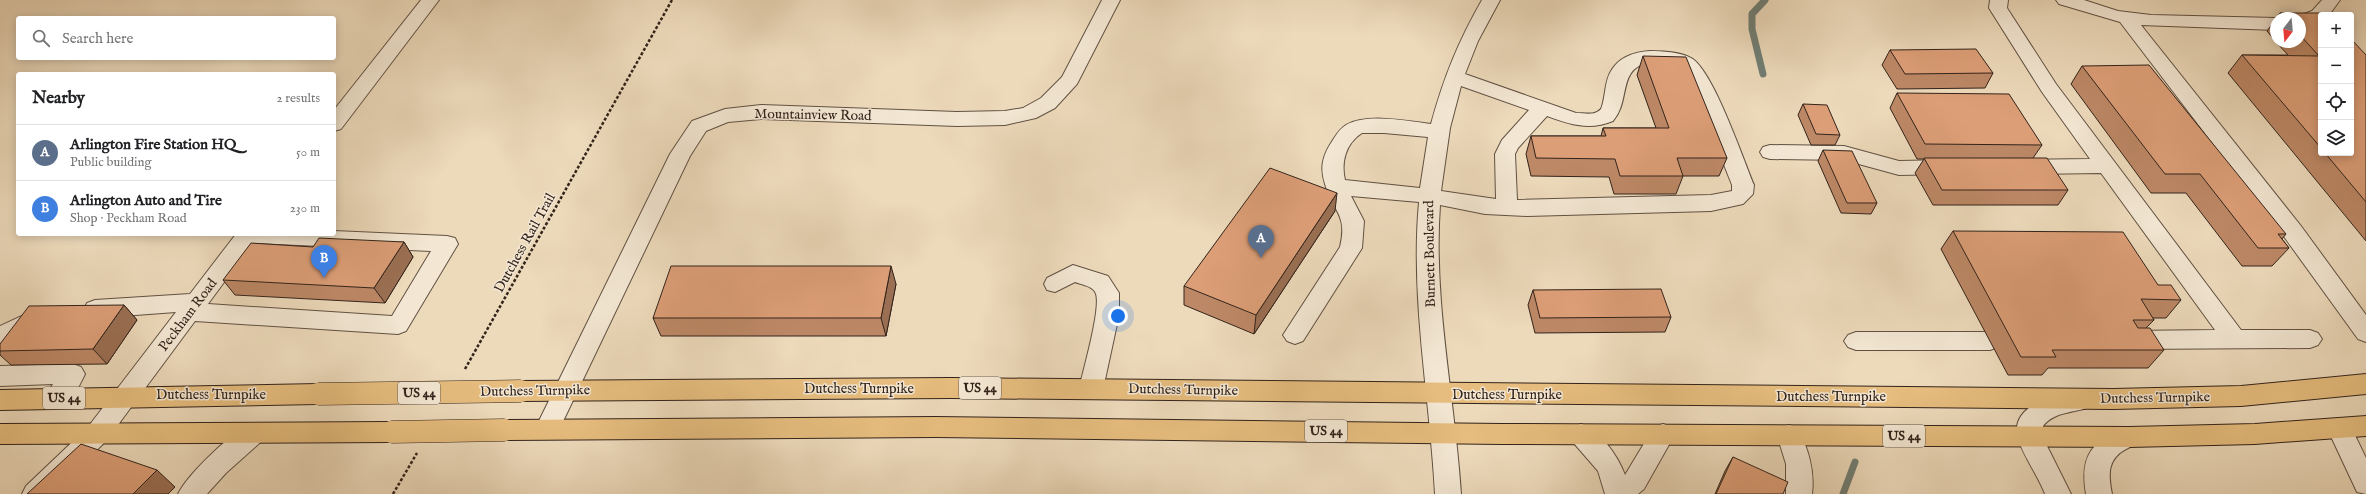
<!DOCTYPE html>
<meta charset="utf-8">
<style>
body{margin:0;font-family:"IM FELL English",serif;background:#f6f6f6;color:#202124}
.controls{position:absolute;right:12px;top:12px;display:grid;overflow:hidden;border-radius:4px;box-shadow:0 2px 10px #0003}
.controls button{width:36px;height:36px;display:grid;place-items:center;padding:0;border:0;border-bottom:1px solid #e0e0e0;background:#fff;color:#202124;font:20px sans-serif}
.compass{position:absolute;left:2270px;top:12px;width:36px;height:36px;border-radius:50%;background:#fff;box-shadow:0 2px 10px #0003;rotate:196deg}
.you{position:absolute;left:1118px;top:316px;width:14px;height:14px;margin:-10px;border:3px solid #fff;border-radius:50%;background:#1a73e8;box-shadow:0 0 0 6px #1a73e833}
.badge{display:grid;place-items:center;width:26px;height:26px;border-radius:50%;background:#2563eb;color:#fff;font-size:13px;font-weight:700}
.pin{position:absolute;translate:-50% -33px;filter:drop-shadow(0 1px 2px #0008)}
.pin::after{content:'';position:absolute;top:21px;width:14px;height:12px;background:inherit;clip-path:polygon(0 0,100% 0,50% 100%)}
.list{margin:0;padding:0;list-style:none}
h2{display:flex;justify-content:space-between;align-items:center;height:52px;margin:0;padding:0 16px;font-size:17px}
h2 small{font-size:13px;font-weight:400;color:#757577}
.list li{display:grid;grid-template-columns:26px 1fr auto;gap:12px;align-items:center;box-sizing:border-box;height:56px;padding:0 16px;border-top:1px solid #e0e0e0}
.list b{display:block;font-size:15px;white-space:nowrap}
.list p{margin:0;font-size:13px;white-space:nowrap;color:#757577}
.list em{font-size:13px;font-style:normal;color:#757577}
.icon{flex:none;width:22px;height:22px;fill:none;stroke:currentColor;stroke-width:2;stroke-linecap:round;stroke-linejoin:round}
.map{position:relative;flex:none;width:2366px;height:494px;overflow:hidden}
.search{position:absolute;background:#fff;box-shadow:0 2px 10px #0003;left:16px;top:16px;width:320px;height:44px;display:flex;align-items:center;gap:10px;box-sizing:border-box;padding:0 14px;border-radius:4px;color:#757577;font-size:15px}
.panel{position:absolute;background:#fff;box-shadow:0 2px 10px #0003;left:16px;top:72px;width:320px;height:164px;border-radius:4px}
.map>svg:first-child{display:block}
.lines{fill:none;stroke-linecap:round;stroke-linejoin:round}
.stream{stroke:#707e74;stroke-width:7}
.minor-casing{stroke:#615143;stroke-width:2}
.highway-casing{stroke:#32231b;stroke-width:2}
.path{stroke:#32231b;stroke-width:2.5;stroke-dasharray:3 2;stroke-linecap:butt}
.minor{fill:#f3e7d3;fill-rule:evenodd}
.highway{fill:#e6bd7e;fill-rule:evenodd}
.highway-bridge-casing{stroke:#32231b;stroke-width:23;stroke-linecap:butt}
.highway-bridge{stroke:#e6bd7e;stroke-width:22}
.wall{fill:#bd8866;stroke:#32231b}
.shaded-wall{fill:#9a6f53;stroke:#32231b}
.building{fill:#dc9e77;stroke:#32231b}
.labels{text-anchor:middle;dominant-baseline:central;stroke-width:3;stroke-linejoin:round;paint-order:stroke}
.shield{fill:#f3e7d3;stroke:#6c5e52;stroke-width:1}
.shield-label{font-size:13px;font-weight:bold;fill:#32231b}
.street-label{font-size:14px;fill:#32231b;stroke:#f3e7d3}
</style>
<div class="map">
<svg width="2366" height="494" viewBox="0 0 2366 494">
<rect width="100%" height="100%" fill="#eddabb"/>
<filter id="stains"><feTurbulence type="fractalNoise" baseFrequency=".005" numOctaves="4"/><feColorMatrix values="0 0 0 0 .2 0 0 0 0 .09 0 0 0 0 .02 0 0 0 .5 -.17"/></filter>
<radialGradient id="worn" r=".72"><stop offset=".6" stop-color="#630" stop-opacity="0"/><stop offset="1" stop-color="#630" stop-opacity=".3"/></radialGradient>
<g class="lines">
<path class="stream" d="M1763 74 1752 29V14L1765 0
M1843 494 1855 462"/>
<g class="minor-casing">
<path id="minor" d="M421 0H439L341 129 334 131V110Z
M1102 0H1120L1077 84 1055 108 1036 118 1005 125 957 126 761 119 728 122 706 131 690 156 556 436 547 439 538 436 535 429 670 154 692 121 725 109 761 105 957 112 1005 111 1023 108 1041 98 1062 77Z
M1482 0H1500L1478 41 1465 74 1576 113C1585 113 1595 116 1601 109 1606 97 1604 82 1611 71 1619 57 1634 52 1650 51 1661 51 1681 52 1691 58 1713 70 1743 159 1754 185L1753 194 1743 204 1711 211 1527 216 1485 214 1440 205C1433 302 1455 398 1461 494H1435C1430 397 1410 300 1419 202L1351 196 1364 221 1362 248 1303 341 1295 344 1287 341 1283 335 1340 247C1348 214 1333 212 1325 184 1320 169 1322 157 1331 143 1335 137 1339 129 1346 125 1366 113 1408 121 1431 124 1444 77 1458 42 1482 0ZM1649 63 1678 67 1691 82 1732 185V191L1711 195 1517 200 1515 154 1518 148 1547 116C1569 124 1589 131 1613 121 1631 101 1617 68 1649 63ZM1461 86 1529 110 1502 140 1495 154 1496 199 1441 191 1450 128ZM1362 133H1384L1428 137 1420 188 1345 180C1341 163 1345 144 1362 133Z
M1990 0H2008L2007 8 2056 84 2241 330H2310L2318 333 2322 339 2318 345 2310 348 2128 349 2120 346 2116 340 2120 334 2128 331 2215 330 2101 173 2023 174 2016 172 2013 167 2016 162 2023 160 2090 159 2042 92 1989 8Z
M2056 0H2084L2118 11 2151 15 2276 18V30L2141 25 2301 226 2366 315V342L2358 339 2285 238 2120 22 2059 4Z
M2322 0H2340L2329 15H2321V21L2300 28V18H2293L2312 11Z
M1770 145 1844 146 1899 161 1949 160 1956 162 1959 167 1956 172 1949 174 1899 175 1844 160 1770 159 1763 157 1760 152 1763 147Z
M334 231 447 236 455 238 458 244 406 331 398 334 195 321 106 441 52 494H22L26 486 88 427 176 312 95 318 87 315 84 309 87 303 95 300 190 294 236 234H334ZM253 243 431 251 392 316 208 304Z
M1073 265 1108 276 1119 293V315L1103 389 1100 396 1091 399 1082 396 1079 389C1083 371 1101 309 1096 294 1094 286 1082 285 1075 282L1055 292 1047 290 1044 284 1047 278Z
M39 308 47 311 51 317 47 323 0 345V326Z
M1856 332H1990L1998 335 2002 341 1998 347 1990 350H1856L1848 347 1844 341 1848 335Z
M73 364 81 367 85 374C77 390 68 412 48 405L45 398 53 384 0 386V366Z
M2078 391 2087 394 2090 401 2087 408C2071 413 2054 412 2043 426L2044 440 2071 494H2045C2038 475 2024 458 2018 438 2009 405 2055 394 2078 391Z
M2339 418 2348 421 2366 458V494L2357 492 2327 428 2330 421Z
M254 423 263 426 266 433 263 440 226 473 207 494H178C188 474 233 430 254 423Z
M1581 424C1600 430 1618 456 1625 475L1654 427 1663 424 1672 427 1675 434 1644 489 1638 494H1605L1598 471 1572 441 1569 434 1572 427Z
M1789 425 1798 428C1808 449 1815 470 1812 494H1786V464L1777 435 1780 428Z
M2129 427 2138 430 2141 437C2138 445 2135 445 2128 448 2107 458 2108 474 2112 494H2086C2079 455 2093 439 2129 427Z"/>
</g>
<g class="highway-casing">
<path id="highway" d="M2366 374V394L2241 406 2113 409 951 398 521 401 512 398 509 391 512 384 521 381 951 378 2113 389 2241 386Z
M318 384 327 387 330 394 327 401 318 404 0 410V390Z
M2366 416V436L2255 444 2129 447 1502 444 935 437 505 440 496 437 493 430 496 423 505 420 935 417 1502 424 2129 427 2255 424Z
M391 422 400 425 403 432 400 439 391 442 0 444V424Z"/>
</g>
<path class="path" d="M465 369 672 0
M393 494 417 453"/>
<use href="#minor" class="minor"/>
<use href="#highway" class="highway"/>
<g class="highway-bridge-casing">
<path id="highway-bridge" d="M318 394 521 391
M391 432 505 430"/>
</g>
<use href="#highway-bridge" class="highway-bridge"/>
</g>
<path class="wall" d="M2280 13 2321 15V153H2351L2366 55V241L2228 73 2242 55H2288L2276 42H2300V18H2277Z
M2276 19V42L2267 31Z
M1890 50 1993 73 1985 88 1897 89 1882 65Z
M1643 56 1727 158 1719 176H1683L1676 194H1614L1609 177 1531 176 1526 154 1531 136H1601L1603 128H1656L1637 75Z
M2082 66 2286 234 2282 239 2289 248 2272 266H2242L2186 193H2151L2071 84Z
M1897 93 2042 145 2033 158 2068 190 2058 205H1933L1915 173 1924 159H1917L1890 108Z
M1803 104 1840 135 1835 145H1811L1798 115Z
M1823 150 1877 203 1871 214 1841 213 1818 161Z
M1335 211 1254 334 1184 305V286Z
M1953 231 2158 285 2181 300 2166 318H2153L2154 320 2146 328 2164 350 2148 368H2048L2042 375H2008L1941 249Z
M404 242 413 257 385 303 235 295 223 280 313 247Z
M896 284 886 336H661L653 318Z
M1533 290 1671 317 1665 332 1535 333 1528 305Z
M124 305 137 320 107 364 11 365 0 355V344Z
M1733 457 1783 494H1715L1725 471Z"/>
<path class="shaded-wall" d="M1337 193 1335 211 1254 334 1256 315Z
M404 242 413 257 385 303 374 288Z
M891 266 896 284 886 336 881 318Z
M124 305 137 320 107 364 93 349Z
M157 470 175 487 168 494H133Z"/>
<path class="building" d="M2280 13H2327L2328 15H2321V148L2242 55 2319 56 2300 35V18H2285Z
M2351 39 2366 55V202L2325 153H2351Z
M1976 49 1993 73 1905 74 1890 50Z
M1643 56 1686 57 1727 158H1677L1683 176H1620L1615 159 1536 158 1531 136H1606L1603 128H1669Z
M2149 65 2286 234H2278L2289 248H2258L2200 174H2165L2082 66Z
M1897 93 2009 94 2042 145 1925 144Z
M1803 104 1827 105 1840 135 1816 134Z
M1823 150 1852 151 1877 203H1847Z
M1924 158H2047L2068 190H1942Z
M1270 168 1337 193 1256 315 1184 286Z
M1953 231 2123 232 2158 285H2171L2181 300 2141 299 2154 320H2133L2138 328H2150L2164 350H2052L2056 357H2021Z
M319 238 404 242 374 288 223 280 251 243 313 247Z
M671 266H891L881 318H653Z
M1661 289 1671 317 1540 318 1533 290Z
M124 305 93 349 0 351V344L29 306Z
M81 444 157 470 133 494H27Z
M1733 457 1788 482 1783 494H1716Z"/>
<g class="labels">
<g class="shield">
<rect x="959" y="377" width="42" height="22" rx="3"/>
<rect x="398" y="382" width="42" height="22" rx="3"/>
<rect x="43" y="387" width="42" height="22" rx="3"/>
<rect x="1305" y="420" width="42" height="22" rx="3"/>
<rect x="1883" y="425" width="42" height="22" rx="3"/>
</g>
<g class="shield-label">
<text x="980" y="388">US 44</text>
<text x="419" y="393">US 44</text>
<text x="64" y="398">US 44</text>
<text x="1326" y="431">US 44</text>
<text x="1904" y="436">US 44</text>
</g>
<g class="street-label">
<text transform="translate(813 115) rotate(1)">Mountainview Road</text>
<text transform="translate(525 243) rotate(-61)">Dutchess Rail Trail</text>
<text transform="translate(1430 254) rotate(-91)">Burnett Boulevard</text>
<text transform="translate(188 315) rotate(-53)">Peckham Road</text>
<text x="859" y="389">Dutchess Turnpike</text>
<text transform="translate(1183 390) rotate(1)">Dutchess Turnpike</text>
<text transform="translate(535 391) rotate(-1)">Dutchess Turnpike</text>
<text x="211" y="395">Dutchess Turnpike</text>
<text x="1507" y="395">Dutchess Turnpike</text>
<text x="1831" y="397">Dutchess Turnpike</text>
<text transform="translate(2155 398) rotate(-1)">Dutchess Turnpike</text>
</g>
</g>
<rect width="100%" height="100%" filter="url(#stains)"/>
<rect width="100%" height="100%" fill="url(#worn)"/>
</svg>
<div class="controls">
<button>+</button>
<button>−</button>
<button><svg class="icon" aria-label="locate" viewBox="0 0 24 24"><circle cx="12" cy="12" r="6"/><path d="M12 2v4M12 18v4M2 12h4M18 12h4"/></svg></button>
<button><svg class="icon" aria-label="layers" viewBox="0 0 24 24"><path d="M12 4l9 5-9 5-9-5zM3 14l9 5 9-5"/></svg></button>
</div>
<svg class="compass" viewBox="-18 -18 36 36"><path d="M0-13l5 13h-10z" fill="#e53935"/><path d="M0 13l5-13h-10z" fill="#757577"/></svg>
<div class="you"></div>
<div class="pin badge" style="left:1261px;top:258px;background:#5c6f8a">A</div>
<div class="pin badge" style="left:324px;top:278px;background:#3f7fe0">B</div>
<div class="search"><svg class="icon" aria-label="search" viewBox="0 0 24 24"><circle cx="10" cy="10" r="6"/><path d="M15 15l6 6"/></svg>Search here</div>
<section class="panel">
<h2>Nearby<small>2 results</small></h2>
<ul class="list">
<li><span class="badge" style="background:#5c6f8a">A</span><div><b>Arlington Fire Station HQ</b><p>Public building</p></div><em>50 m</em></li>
<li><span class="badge" style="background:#3f7fe0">B</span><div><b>Arlington Auto and Tire</b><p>Shop · Peckham Road</p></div><em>230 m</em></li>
</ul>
</section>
</div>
